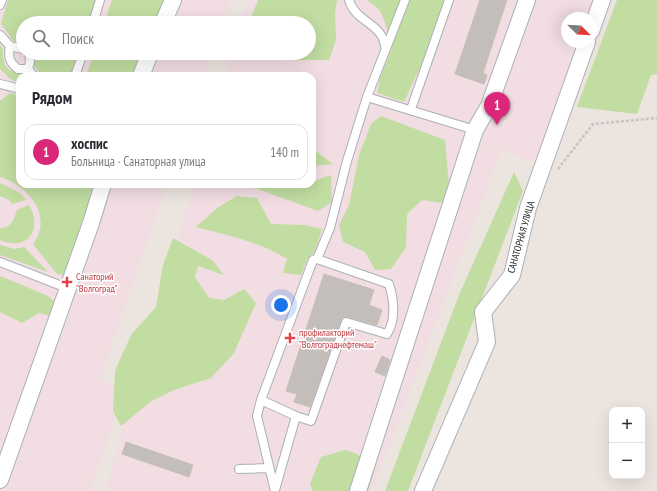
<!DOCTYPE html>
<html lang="ru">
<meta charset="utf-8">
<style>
body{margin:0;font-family:"PT Sans Narrow",sans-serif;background:#f2f2f3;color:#2b2b33}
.controls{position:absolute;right:12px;bottom:12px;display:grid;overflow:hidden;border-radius:8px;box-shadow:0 4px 16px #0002}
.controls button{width:36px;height:36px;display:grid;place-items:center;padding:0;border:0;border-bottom:1px solid #e1e1e2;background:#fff;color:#2b2b33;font:20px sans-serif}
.compass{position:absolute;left:561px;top:12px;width:36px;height:36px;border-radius:50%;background:#fff;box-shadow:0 4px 16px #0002;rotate:114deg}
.you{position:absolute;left:281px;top:305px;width:14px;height:14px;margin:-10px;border:3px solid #fff;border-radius:50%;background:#1a73e8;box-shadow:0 0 0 6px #1a73e833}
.badge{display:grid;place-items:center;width:26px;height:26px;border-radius:50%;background:#db2777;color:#fff;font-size:13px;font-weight:700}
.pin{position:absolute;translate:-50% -33px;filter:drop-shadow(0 1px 2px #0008)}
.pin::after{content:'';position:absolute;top:21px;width:14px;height:12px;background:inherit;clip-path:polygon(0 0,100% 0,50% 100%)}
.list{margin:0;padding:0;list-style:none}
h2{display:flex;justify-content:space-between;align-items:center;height:52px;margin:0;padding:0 16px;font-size:17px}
h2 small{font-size:13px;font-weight:400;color:#7c7c81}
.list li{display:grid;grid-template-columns:26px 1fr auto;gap:12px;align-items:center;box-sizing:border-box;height:56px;margin:0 8px 8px;padding:0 8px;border:1px solid #e1e1e2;border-radius:12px}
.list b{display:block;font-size:15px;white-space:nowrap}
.list p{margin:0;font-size:13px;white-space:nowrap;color:#7c7c81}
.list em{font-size:13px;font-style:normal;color:#7c7c81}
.icon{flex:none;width:22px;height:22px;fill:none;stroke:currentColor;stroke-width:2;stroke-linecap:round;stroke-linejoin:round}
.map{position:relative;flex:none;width:657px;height:491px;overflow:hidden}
.search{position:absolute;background:#fff;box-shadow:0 4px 16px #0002;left:16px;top:16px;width:300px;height:44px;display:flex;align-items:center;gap:10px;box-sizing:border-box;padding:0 14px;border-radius:22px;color:#7c7c81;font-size:15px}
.panel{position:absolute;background:#fff;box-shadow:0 4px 16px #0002;left:16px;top:72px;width:300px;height:116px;border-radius:12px}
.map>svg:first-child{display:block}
.medical{fill:#f1dde2;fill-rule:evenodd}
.green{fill:#c1dda1}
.building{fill:#c4bebb;stroke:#c7bfb9}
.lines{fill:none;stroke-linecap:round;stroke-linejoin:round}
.lane-casing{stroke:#abb0b6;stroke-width:10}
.street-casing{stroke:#abb0b6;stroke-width:18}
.path{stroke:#c4c4c4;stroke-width:2.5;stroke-dasharray:3 2;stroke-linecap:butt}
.lane{stroke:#fff;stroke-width:8}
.street{stroke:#fff;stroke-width:16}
.health-dot{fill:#e0444e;stroke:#fff;stroke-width:1.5}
.labels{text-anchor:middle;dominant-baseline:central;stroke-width:3;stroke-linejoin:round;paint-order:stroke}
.street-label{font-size:10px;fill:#2b2b2b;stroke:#fff}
.health-label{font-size:10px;fill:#be3a42;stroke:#fff;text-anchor:start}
</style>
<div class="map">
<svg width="657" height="491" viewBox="0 0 657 491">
<rect width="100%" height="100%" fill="#ece4df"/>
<path class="medical" d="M0 0H229L223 23H23V53H212L205 76H20V184H167L100 379 125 389 90 491H0Z
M249 0H606L549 167 338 92 501 151 372 491H105L194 184H312V76H225L231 53H309V23H241ZM567 18H591V42H567Z"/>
<path class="green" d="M8 0H98L90 23H23V44H16L1 24Z
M112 0H169L160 23H104Z
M258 0H337L335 13 336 40 329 60H285L270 53H309V23H249Z
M367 0H445L423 61 404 102 377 93 380 78 392 48 385 22 379 9Z
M617 0H657V74L651 75 637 114 577 107Z
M0 45 3 49C3 60 3 69 15 72 19 74 21 73 24 76H20V84L9 78 0 69Z
M35 53H80L72 76H43L34 66Z
M94 53H148L139 76H86Z
M10 93 20 96V184H71L84 188 90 184H96L67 275 57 274 33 244C54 216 28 185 0 177V101Z
M381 116 445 140 449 186 443 203 422 200 407 214 406 247 391 269 375 270 365 252 343 242 339 225 349 205 359 155 371 124Z
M317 152 333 164 312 166V153Z
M514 172 523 191 408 491H385L459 295Z
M331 175 332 202 318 211 244 184H312V178L315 181Z
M0 183 20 193 26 200 12 204 9 200 0 196Z
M237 196 257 198 271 224 305 225 322 229 315 251 307 260 301 275 283 273 287 259C260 242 227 235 196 227L217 208Z
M29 205C43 229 28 252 0 240V228C11 229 14 219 17 210Z
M173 238 212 260 224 275 198 266 195 277 209 298 224 300 244 289 256 303 234 353 211 378 174 390 150 402 121 426 113 411 115 371 131 335 156 307 163 265Z
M0 245 15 249 24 247 48 272 0 255Z
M0 276 48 296 57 304 51 316 39 313 22 323 0 312Z
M345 450 357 454 375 469 368 491H313L310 484 321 457Z"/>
<path class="building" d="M480 0H507L483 73 487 75 484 84 455 74Z
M324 274 374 290 369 305 382 310 377 325 348 317 342 318 310 407 294 402 297 394 286 391Z
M382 356 390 360 385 376 375 372Z
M126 442 193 465 189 477 122 454Z"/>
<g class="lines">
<g class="lane-casing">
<path id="lane" d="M349 0C355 22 382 23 385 46
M0 5 2 0
M93 23 100 0
M0 35 10 46 23 49
M10 46C8 57 9 62 18 69H28L30 62 29 53
M28 69 34 76
M75 76 83 53
M0 84 20 89
M367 97 475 130
M411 109 449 0
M317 259 389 284C394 300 396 320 387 334L346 322 311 421 296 416 261 400 313 260Z
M317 259 330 228 347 161 367 97 405 0
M0 262 67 288
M261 400 257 416 275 491
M239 469 269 468
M275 490 296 416"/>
</g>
<g class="street-casing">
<path id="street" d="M163 23 173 0
M591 31 602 0
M141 76 150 53
M0 480 91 223 103 184
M358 491 475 130 489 106 527 0
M423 491 487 342 483 312 512 275 528 208 587 42"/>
</g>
<path class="path" d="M558 169 593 124 657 118"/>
<use href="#lane" class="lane"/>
<use href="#street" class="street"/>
</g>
<g class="health-dot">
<path d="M65 276h4v4h4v4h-4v4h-4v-4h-4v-4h4z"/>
<path d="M288 332h4v4h4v4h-4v4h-4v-4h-4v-4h4z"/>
</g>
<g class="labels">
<g class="street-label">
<text transform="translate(521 237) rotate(-74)">САНАТОРНАЯ УЛИЦА</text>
</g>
<g class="health-label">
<text x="76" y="276">Санаторий<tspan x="76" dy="12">"Волгоград"</tspan></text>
<text x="299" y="332">профилакторий<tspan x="299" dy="12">"Волгограднефтемаш"</tspan></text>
</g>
</g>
</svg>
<div class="controls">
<button>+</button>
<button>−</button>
</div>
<svg class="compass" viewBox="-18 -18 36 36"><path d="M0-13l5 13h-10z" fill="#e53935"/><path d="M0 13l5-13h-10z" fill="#7c7c81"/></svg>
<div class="you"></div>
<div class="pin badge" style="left:497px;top:125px">1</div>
<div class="search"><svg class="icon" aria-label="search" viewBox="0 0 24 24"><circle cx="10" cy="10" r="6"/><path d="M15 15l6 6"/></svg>Поиск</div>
<section class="panel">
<h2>Рядом<small></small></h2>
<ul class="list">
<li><span class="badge">1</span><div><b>хоспис</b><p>Больница · Санаторная улица</p></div><em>140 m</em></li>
</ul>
</section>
</div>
